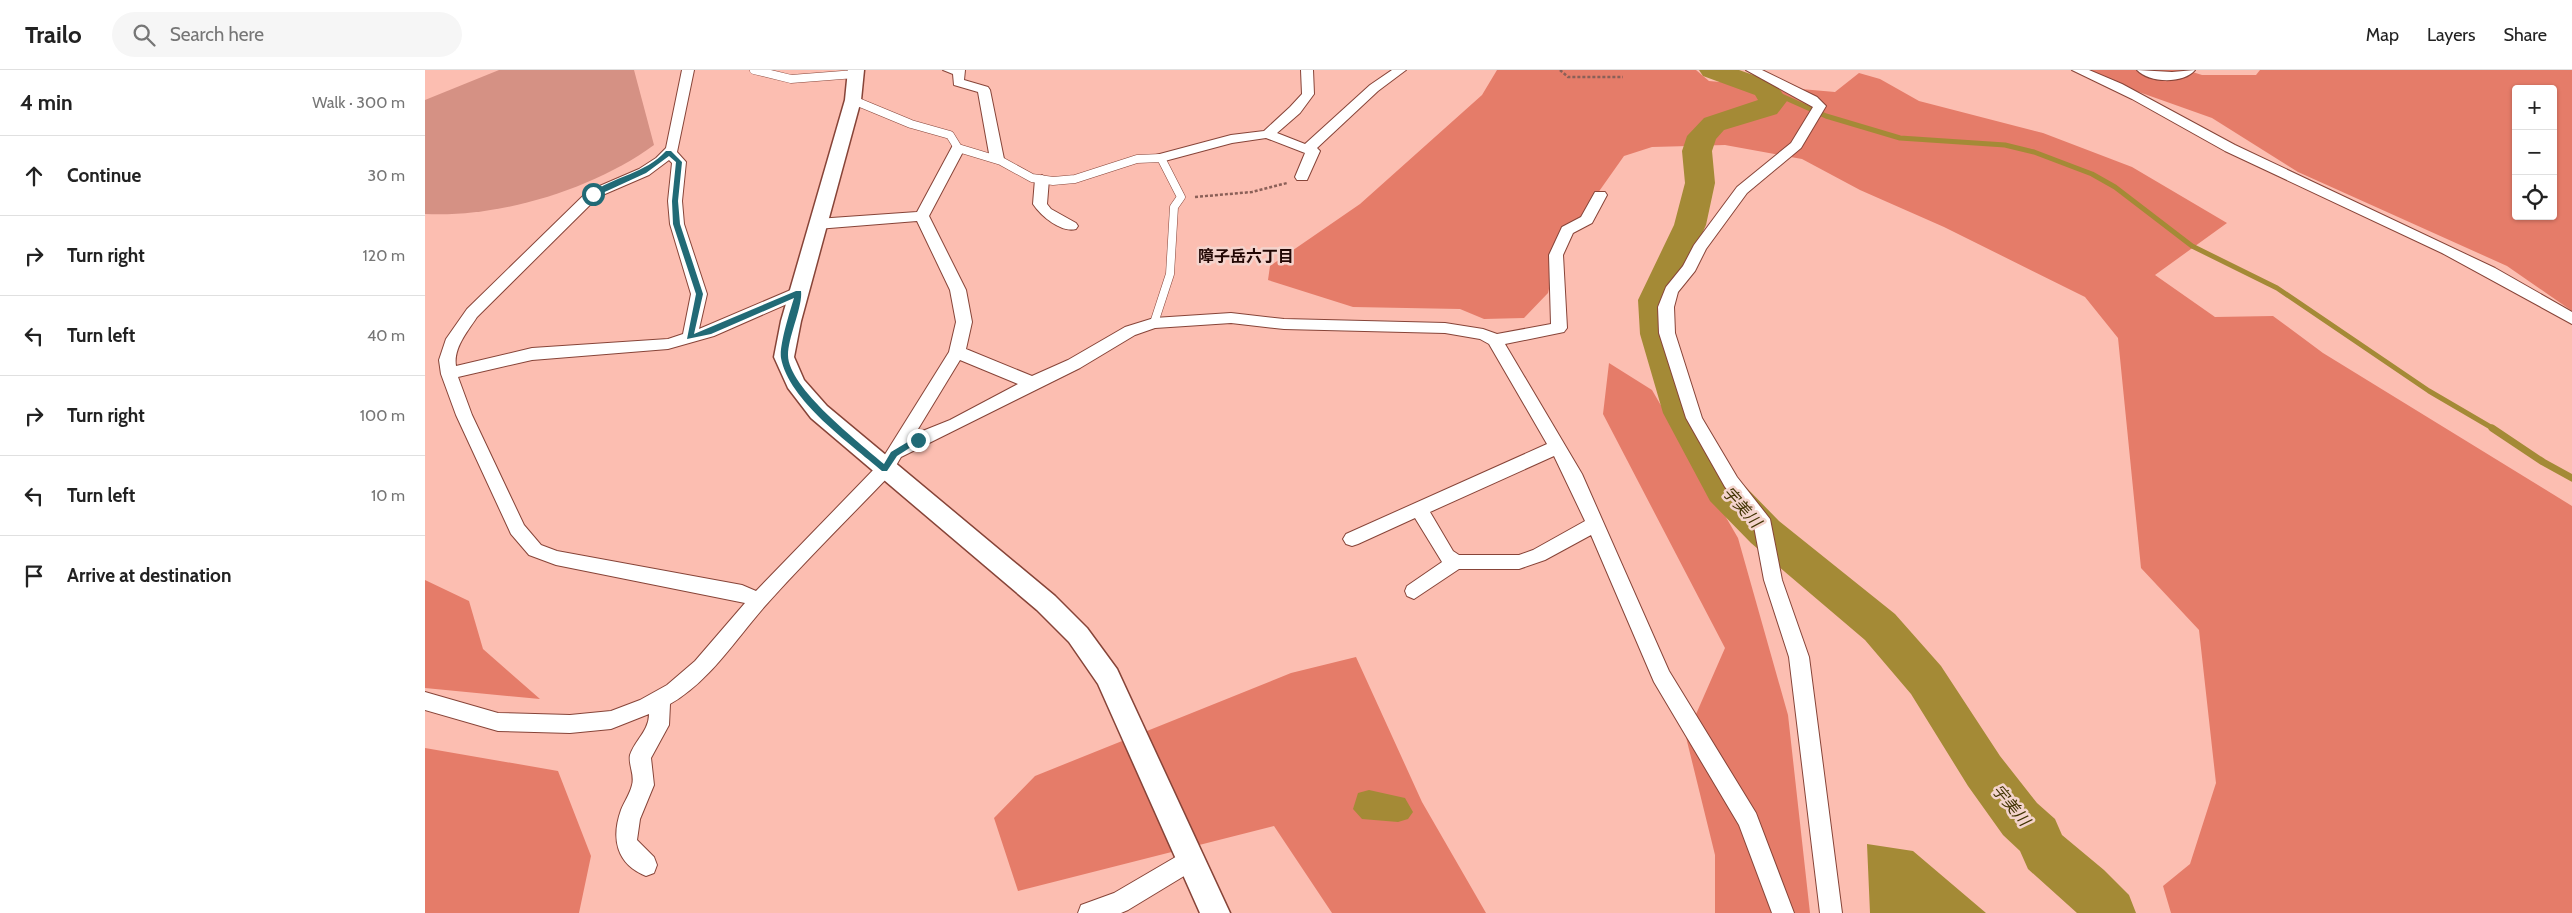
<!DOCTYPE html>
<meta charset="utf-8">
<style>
body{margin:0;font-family:Cabin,"Noto Sans JP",sans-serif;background:#f6f6f6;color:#222}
.controls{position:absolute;right:15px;top:15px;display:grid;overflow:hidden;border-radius:5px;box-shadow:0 1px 4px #0004}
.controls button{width:45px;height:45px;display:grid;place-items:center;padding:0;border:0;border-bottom:1px solid #e0e0e0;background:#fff;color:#222;font:25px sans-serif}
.stop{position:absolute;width:15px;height:15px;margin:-11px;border:4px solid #216a76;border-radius:50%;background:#fff}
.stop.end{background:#216a76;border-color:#fff;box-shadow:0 1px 5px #0008}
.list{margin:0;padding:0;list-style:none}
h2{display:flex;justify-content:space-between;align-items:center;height:65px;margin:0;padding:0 20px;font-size:21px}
h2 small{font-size:16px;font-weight:400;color:#767676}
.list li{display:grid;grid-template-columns:32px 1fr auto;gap:15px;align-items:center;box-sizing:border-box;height:80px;padding:0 20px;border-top:1px solid #e0e0e0}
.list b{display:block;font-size:19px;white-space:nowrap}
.list em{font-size:16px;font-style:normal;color:#767676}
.icon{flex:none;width:28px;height:28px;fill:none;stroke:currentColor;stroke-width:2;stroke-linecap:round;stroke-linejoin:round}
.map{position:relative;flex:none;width:2147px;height:843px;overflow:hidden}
header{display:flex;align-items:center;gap:30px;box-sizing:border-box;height:70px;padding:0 25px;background:#fff;border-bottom:1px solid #e0e0e0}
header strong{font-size:24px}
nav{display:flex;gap:28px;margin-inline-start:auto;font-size:18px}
.search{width:350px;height:45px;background:#f6f6f6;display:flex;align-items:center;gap:12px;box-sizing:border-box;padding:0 18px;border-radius:28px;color:#767676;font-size:19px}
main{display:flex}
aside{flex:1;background:#fff}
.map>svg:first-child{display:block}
.green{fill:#d59184}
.forest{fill:#e57c69;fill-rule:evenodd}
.water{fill:#a48a36}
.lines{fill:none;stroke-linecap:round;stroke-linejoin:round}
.stream-far1{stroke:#a48a36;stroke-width:5}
.stream{stroke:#a48a36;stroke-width:7}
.river{fill:#a48a36;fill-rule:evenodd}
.service-casing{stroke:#874438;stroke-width:9}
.minor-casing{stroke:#874438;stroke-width:2}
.tertiary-casing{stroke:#874438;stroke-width:3}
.path{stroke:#8b6058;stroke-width:2.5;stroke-dasharray:3 2;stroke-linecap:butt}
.service{stroke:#fff;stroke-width:8}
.minor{fill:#fff;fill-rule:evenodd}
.tertiary{fill:#fff;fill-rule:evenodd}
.route{fill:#216a76}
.labels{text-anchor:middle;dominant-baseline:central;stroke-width:5;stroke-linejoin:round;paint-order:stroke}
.neighbourhood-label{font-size:16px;font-weight:bold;fill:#210704;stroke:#f4d4cd}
.water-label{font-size:16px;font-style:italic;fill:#413302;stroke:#f4d4cd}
</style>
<header>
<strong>Trailo</strong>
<div class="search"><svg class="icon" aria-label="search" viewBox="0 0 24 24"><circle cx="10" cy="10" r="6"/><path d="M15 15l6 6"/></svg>Search here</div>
<nav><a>Map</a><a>Layers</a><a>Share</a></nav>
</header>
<main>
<aside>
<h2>4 min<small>Walk · 300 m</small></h2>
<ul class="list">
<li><svg class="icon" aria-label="ahead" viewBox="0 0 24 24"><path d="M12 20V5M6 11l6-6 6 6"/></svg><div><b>Continue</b></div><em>30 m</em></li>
<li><svg class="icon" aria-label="right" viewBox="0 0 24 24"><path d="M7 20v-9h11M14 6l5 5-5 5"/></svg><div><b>Turn right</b></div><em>120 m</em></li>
<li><svg class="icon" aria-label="left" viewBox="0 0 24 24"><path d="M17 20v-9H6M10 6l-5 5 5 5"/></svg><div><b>Turn left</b></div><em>40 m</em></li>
<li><svg class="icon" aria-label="right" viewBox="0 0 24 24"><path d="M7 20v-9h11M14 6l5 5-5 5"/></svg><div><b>Turn right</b></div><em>100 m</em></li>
<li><svg class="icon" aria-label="left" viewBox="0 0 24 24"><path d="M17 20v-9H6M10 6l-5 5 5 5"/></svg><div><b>Turn left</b></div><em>10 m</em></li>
<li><svg class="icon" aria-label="arrive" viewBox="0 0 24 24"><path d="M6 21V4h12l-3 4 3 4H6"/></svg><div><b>Arrive at destination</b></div></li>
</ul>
</aside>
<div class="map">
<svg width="2147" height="843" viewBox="0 0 2147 843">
<rect width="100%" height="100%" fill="#fcbeb1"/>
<path class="green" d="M74 0H209L229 75C169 119 75 148 0 144V30Z"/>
<path class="forest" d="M1072 0H1271L1284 11 1410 22 1434 3 1455 9 1494 31 1618 63 1707 97 1802 153 1730 205 1790 247 1848 246 1898 283 2147 436V843H1746L1738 816 1765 794 1791 713 1774 560 1716 498 1693 268 1660 227 1519 157 1435 120 1377 89 1300 75 1227 77 1199 86 1134 178 1123 223 1099 248 1059 249 1035 239 928 237 843 210 845 196 935 134 1057 25Z
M1652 0H1761L1777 5H1831L1835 0H2147V241L2082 196 1873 102 1787 48ZM2091 19H2128V146H2091Z
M1184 293 1227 320 1313 468 1363 645 1385 843H1290V785L1261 667 1300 578 1178 344Z
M0 510 44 531 58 579 115 629 0 618Z
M931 587 997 732 1061 843H907L849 756 593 821 569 748 610 706 866 603Z
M0 678 133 701 166 786 154 843H0Z"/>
<path class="water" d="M944 720 980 728 988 742 983 749 973 752 937 749 928 739 933 723Z
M1442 774 1488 781 1561 843H1445Z"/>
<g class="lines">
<path class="stream-far1" d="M1341 19 1401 46 1475 68 1580 75 1609 82 1667 104 1690 117 1767 176 1852 218 2004 321 2069 359"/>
<path class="stream" d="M2067 358 2118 392 2147 408"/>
<path class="river" d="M1274 0H1314L1351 13 1362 31 1352 44 1299 60 1291 69 1287 81 1290 113 1281 155 1247 230 1249 264 1274 343 1313 409 1354 451 1470 544 1516 596 1575 686 1612 733 1630 749 1637 765 1679 800 1704 825 1711 843H1652L1603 799 1595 781 1578 765 1543 716 1486 624 1440 570 1326 473 1285 431 1238 343 1215 264 1213 230 1249 155 1260 113 1257 81 1262 66 1279 48 1333 30 1330 25 1278 6Z"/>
<g class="service-casing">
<path id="service" d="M329 0 366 9 430 4
M428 30 486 54 525 65 533 78 576 91 607 108 628 111 650 109 712 89 736 88 756 127 749 137 745 204 729 253"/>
</g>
<g class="minor-casing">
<path id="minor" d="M257 0H269L252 82 261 92 257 131 259 154 282 224 274 259 368 219 373 218 381 223 378 227 289 266 243 279 107 290 33 307 47 345 99 455 116 475 132 481 317 515 331 521 454 394 524 282 531 252 525 220 492 151 392 159 385 154 392 149 492 142 528 75 533 74 540 78 504 146 541 220 547 252 541 279 607 306 643 290 700 257 729 248 806 243 859 249 1020 253 1058 259 1072 264 1126 254 1124 185 1137 157 1156 147 1170 122H1180L1182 125 1167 153 1148 163 1138 185 1142 258 1139 262 1080 274 1157 404 1244 601 1331 743 1369 843H1347L1314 755 1229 612 1166 465 1120 490 1094 499H1034L989 529 982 526 980 521 982 516 1017 492 990 448 933 474 927 476 921 474 918 469 921 464 1122 374 1064 274 1055 269 1020 263 859 259 806 253 730 258 710 265 655 298 476 387 466 404C424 448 380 491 340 536 310 570 285 611 245 634L244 655 226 688 229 715 215 749 212 770 229 787 232 795 229 803 221 806C191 794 186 768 196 740 199 732 205 724 207 715 210 705 203 694 205 685 210 670 224 661 224 644L186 659 145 663 73 661 0 640V622L73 643 145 645 186 641 215 630 242 615 270 591 320 533 131 495 104 485 86 464 31 345 16 304 14 290 21 269 42 239 163 121 214 99 231 88 241 78ZM244 90 247 93 243 131 245 154 266 224 258 264 243 269 107 278 31 296C28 278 43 261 52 247L173 127 224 105ZM535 290 593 314 525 350 490 364ZM1129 386 1160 451 1108 480 1094 485H1034L1028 481 1005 442Z
M518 0H540L539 10 563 17 565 20 579 89 577 92 572 93 565 89 553 22 529 15 528 4Z
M876 0H888L889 24 875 43 852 63 880 74 945 15 967 0H981L953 21 892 78 895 81 882 110H872L870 107 880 83 841 68 807 73 736 92 729 88 731 85 806 65 839 61 865 37 877 24Z
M1321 0H1337L1392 27 1401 36 1376 78 1322 123 1281 179 1270 201 1253 222 1249 237 1250 263 1277 348 1312 407 1345 449 1357 510 1384 587 1417 843H1395L1364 587 1339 510 1328 451 1300 417 1261 348 1234 263 1233 237 1241 217 1258 196 1269 175 1312 117 1366 73 1388 37Z
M1647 0H1664L1697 14 1810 75 2070 198 2147 242V254L2017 183 1800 81 1707 29Z
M1712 0 1747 2 1770 0C1758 14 1724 13 1712 0Z
M617 105 624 109 622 134 626 139 651 153 653 156 651 159C636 163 616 146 608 134L610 109Z
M766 778 774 781 777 789 774 797 703 840 696 843H653L656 835 689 823Z"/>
</g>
<g class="tertiary-casing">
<path id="tertiary" d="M423 0H439L436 30 376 251 369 287 379 310 402 336 630 526 662 558 692 599 805 843H775L673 614 644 572 612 540 386 348 363 318 349 287 356 251 420 30Z"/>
</g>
<path class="path" d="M1135 0 1143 7H1198
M770 127 827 122 862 113"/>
<use href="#service" class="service"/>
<use href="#minor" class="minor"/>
<use href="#tertiary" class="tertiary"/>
</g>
<path class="route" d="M241 81H246L257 92 253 131 255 154 278 224 269 264 371 221H376C378 236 363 267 363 285 363 318 435 373 459 394L466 382 491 367 497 370 472 386 462 401H457C425 373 364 331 356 288 354 276 365 241 369 228L286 264 262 269 271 224 248 154 247 131 251 92 244 86 221 103 171 126 165 124C189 106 220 104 241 81Z"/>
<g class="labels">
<g class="neighbourhood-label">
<text x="821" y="186">障子岳六丁目</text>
</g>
<g class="water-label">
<text transform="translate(1317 437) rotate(48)">宇美川</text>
<text transform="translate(1586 735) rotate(50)">宇美川</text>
</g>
</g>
</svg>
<div class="controls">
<button>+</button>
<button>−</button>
<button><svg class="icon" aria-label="locate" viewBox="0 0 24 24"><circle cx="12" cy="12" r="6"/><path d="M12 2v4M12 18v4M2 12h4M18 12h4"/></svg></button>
</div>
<div class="stop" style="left:168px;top:124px"></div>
<div class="stop end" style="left:493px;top:370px"></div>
</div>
</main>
